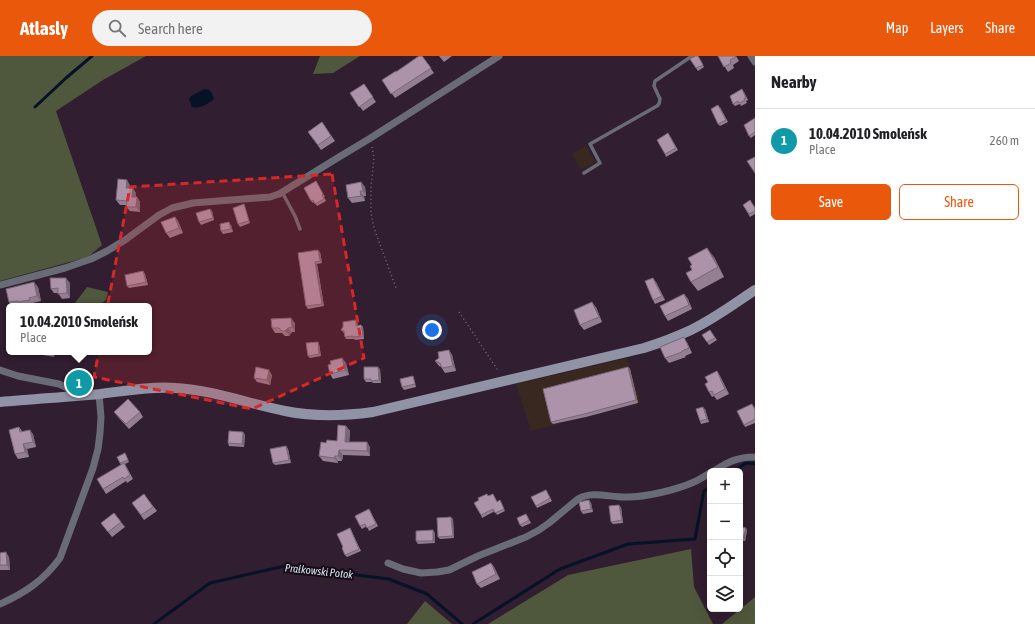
<!DOCTYPE html>
<meta charset="utf-8">
<style>
body{margin:0;font-family:"Asap Condensed",sans-serif;background:#f2f2f2;color:#202124}
.controls{position:absolute;right:12px;bottom:12px;display:grid;overflow:hidden;border-radius:6px;box-shadow:0 4px 16px #0002}
.controls button{width:36px;height:36px;display:grid;place-items:center;padding:0;border:0;border-bottom:1px solid #e0e0e0;background:#fff;color:#202124;font:20px sans-serif}
.you{position:absolute;left:432px;top:274px;width:14px;height:14px;margin:-10px;border:3px solid #fff;border-radius:50%;background:#1a73e8;box-shadow:0 0 0 6px #1a73e833}
.badge{display:grid;place-items:center;width:26px;height:26px;border-radius:50%;background:#ea580c;color:#fff;font-size:13px;font-weight:700}
.pin{position:absolute;translate:-50% -50%;border:2px solid #fff;box-shadow:0 1px 4px #0006}
.popup{position:absolute;left:6px;top:247px;width:146px;height:52px;box-sizing:border-box;display:grid;place-content:center;border-radius:6px;background:#fff;filter:drop-shadow(0 1px 3px #0005);font-size:13px;white-space:nowrap;color:#757577}
.popup b{font-size:15px;color:#202124}
.popup::after{content:'';position:absolute;left:50%;top:100%;margin-left:-8px;border:8px solid transparent;border-top-color:#fff}
.list{margin:0;padding:0;list-style:none}
h2{display:flex;justify-content:space-between;align-items:center;height:52px;margin:0;padding:0 16px;font-size:17px}
h2 small{font-size:13px;font-weight:400;color:#757577}
.list li{display:grid;grid-template-columns:26px 1fr auto;gap:12px;align-items:center;box-sizing:border-box;height:64px;padding:0 16px;border-top:1px solid #e0e0e0}
.list b{display:block;font-size:15px;white-space:nowrap}
.list p{margin:0;font-size:13px;white-space:nowrap;color:#757577}
.list em{font-size:13px;font-style:normal;color:#757577}
.actions{display:flex;gap:8px;padding:12px 16px}
.actions a{flex:1;padding:9px 0;border:1px solid #ea580c;border-radius:6px;text-align:center;font-size:14px;color:#ea580c}
.actions .main{background:#ea580c;color:#fff}
.icon{flex:none;width:22px;height:22px;fill:none;stroke:currentColor;stroke-width:2;stroke-linecap:round;stroke-linejoin:round}
.map{position:relative;flex:none;width:755px;height:568px;overflow:hidden}
header{display:flex;align-items:center;gap:24px;box-sizing:border-box;height:56px;padding:0 20px;background:#ea580c;color:#fff}
header strong{font-size:19px}
nav{display:flex;gap:22px;margin-inline-start:auto;font-size:14px}
.search{width:280px;height:36px;background:#f2f2f2;display:flex;align-items:center;gap:10px;box-sizing:border-box;padding:0 14px;border-radius:22px;color:#757577;font-size:15px}
main{display:flex}
aside{flex:1;background:#fff}
.map>svg:first-child{display:block}
.industrial{fill:#392820}
.forest{fill:#4f573c}
.water{fill:#061226}
.lines{fill:none;stroke-linecap:round;stroke-linejoin:round}
.stream{stroke:#061226;stroke-width:3}
.path{stroke:#7b6a7a;stroke-width:1.5;stroke-dasharray:1 3;stroke-linecap:butt}
.lane{stroke:#696b77;stroke-width:3.5}
.street{stroke:#696b77;stroke-width:7}
.secondary{stroke:#9092a6;stroke-width:10}
.wall{fill:#947e92}
.shaded-wall{fill:#786777}
.building{fill:#ac93aa;stroke:#786777}
.marked{fill:#d62828;fill-opacity:0.2;stroke:#d62828;stroke-width:3;stroke-dasharray:8 5;stroke-linejoin:round}
.labels{text-anchor:middle;dominant-baseline:central;stroke-width:4;stroke-linejoin:round;paint-order:stroke}
.water-label{font-size:11px;font-style:italic;fill:#d6e3f6;stroke:#140b13}
</style>
<header>
<strong>Atlasly</strong>
<div class="search"><svg class="icon" aria-label="search" viewBox="0 0 24 24"><circle cx="10" cy="10" r="6"/><path d="M15 15l6 6"/></svg>Search here</div>
<nav><a>Map</a><a>Layers</a><a>Share</a></nav>
</header>
<main>
<div class="map">
<svg width="755" height="568" viewBox="0 0 755 568">
<rect width="100%" height="100%" fill="#311e30"/>
<path class="industrial" d="M586 90 595 106 581 114 572 98Z
M627 302 641 346 531 375 516 328Z"/>
<path class="forest" d="M0 0H146L103 24 56 55 102 189 88 201 0 225Z
M320 0H360L333 17 313 18Z
M87 231 108 236 106 244 98 250H56L75 247Z
M691 493 694 531 713 568H488L568 519Z
M755 541V568H722Z
M425 545 452 568H407Z"/>
<path class="water" d="M205 33 209 34 212 37 214 43C208 48 200 53 192 51L189 43 191 40Z"/>
<g class="lines">
<path class="stream" d="M35 51 66 22 92 0
M734 415 746 407 755 408
M154 568 210 527 285 510 389 523 427 538 462 568
M473 568 560 513 628 488 695 483 704 435 710 431"/>
<path class="path" d="M372 91 374 102 371 131V157L374 172 396 232
M459 256 499 316"/>
<path class="lane" d="M584 117 600 107 590 88 657 50 659 48 660 43 654 30 655 25 692 0
M282 136 295 160 300 173"/>
<path class="street" d="M751 0 755 6
M0 229 65 212 91 203 107 195 125 184 159 159 172 152 193 147 270 141 279 138 339 101 369 83 499 0
M0 314 18 320 59 328C66 331 70 333 74 339
M714 415C728 406 737 401 755 401
M388 507 403 513 421 517 437 516 449 514 478 500 526 481 539 474 549 467 578 443C593 434 611 442 627 441 646 441 676 434 694 426 699 424 705 420 710 417
M0 548C25 537 44 524 60 502L93 412 98 393 100 377 101 361 99 338"/>
<path class="secondary" d="M0 346C33 343 67 341 100 338 124 335 151 330 176 332 213 334 249 348 285 355 314 361 344 360 373 356L644 292C660 287 676 281 691 274 714 263 734 248 755 234"/>
</g>
<path class="wall" d="M422 0 434 17 395 42 382 24Z
M439 0H452L444 6Z
M698 0 704 11 698 15 690 3Z
M718 0H736L739 5 733 9 734 12 728 16Z
M364 28 376 46 363 55 350 37Z
M744 36 748 44 746 45 747 47 741 50 740 48 735 50 733 48Z
M720 51 728 66 720 70 718 68Z
M755 62V79L751 82 749 80Z
M322 66 335 85 321 94 308 76Z
M670 80 678 94 666 101 665 98Z
M316 125 325 141H324L326 145 317 150 314 146 313 147 311 145Z
M361 126 365 131 366 140H364L365 145 352 147 348 142Z
M130 129V132L136 137V141H137L140 146V156L130 155 126 151V149H120L116 144Z
M244 148 245 151 250 167 240 171 238 168Z
M743 149 755 152V158L750 161Z
M210 153 212 155 214 164 201 169 199 166Z
M175 161 178 165 183 177 170 182 166 177Z
M231 169 233 176 223 178 221 175Z
M320 196 322 207 317 208 324 250 308 253 306 250 298 197Z
M714 201 724 221 698 235 691 226Z
M143 215 145 218 148 229 129 232 127 230Z
M656 226 665 244 655 248 653 244Z
M70 227V242L62 243 58 237H54L51 233Z
M38 231 41 245 33 247V249L27 250H11L9 246Z
M684 238 688 243 692 253 668 265 665 260Z
M596 251 602 266 584 274 580 269Z
M356 264 357 267 358 269H361L363 271 364 283 355 284 354 283H346L345 281 344 277 341 274Z
M295 267V276H292L289 280H285L282 277H275L272 272Z
M710 274 717 284 709 289 702 279Z
M687 286 692 297 685 300 686 301 669 307 665 302Z
M319 288 321 300 310 302 308 300Z
M449 294 452 299 456 315 445 317 441 311 439 310 435 305Z
M41 296H55L54 301 43 299Z
M342 302 346 307 349 319 333 323 330 318 331 308Z
M628 311 630 313 638 347 586 361 553 368 551 366Z
M380 313 381 327H373L372 326H366L364 323Z
M717 315 720 320 729 338 717 344 714 340 712 341 709 336 708 326Z
M272 319 270 329 257 326 254 322Z
M414 323 416 331 404 334 402 331Z
M754 350 755 353V367L745 371 744 369Z
M705 353 709 366 701 368 700 365Z
M114 356H140L143 361 129 373 118 361Z
M346 370 350 375 349 386 370 391V400L343 399 342 405H338V407L323 405 319 400 326 387 337 385Z
M19 371 22 375 33 378 36 391 27 393 29 401 18 403 15 398Z
M243 376 245 379 244 391 229 390 228 387Z
M286 390 288 393 291 407 275 409 273 407Z
M125 397 129 406 125 408 133 423 127 427 126 425 106 438 103 433 121 409 120 407Z
M546 434 552 445 537 452 536 450Z
M144 438 157 455 144 464 132 447Z
M488 440H494L497 446 500 444 505 455 497 459 495 455 482 462 481 459Z
M589 444 591 447 593 456 583 458 581 455Z
M621 451 623 467 613 468 611 466Z
M369 453 378 470 369 475 367 470 362 473 360 470Z
M527 460 531 467 522 471 520 469Z
M453 463 454 482 440 483 438 481Z
M121 466 125 471 112 481 101 467Z
M740 471 746 472 747 475 745 485 740 484Z
M350 472 361 495 347 501 345 499 343 491Z
M435 477V487L418 488 416 485Z
M0 497 9 501 10 514H0Z
M491 507 494 511 500 523 481 532 477 528Z"/>
<path class="shaded-wall" d="M127 124 130 129V137L126 132Z
M361 126 365 131 366 140 363 135Z
M133 132 136 137V145L132 141Z
M360 135 364 140 365 145 361 140Z
M137 141 140 146V156L136 151Z
M210 153 212 155 214 164 213 162Z
M175 161 178 165 183 177 179 172Z
M229 166 231 169 233 176 231 173Z
M707 192 714 201 724 221 718 211Z
M318 194 320 196 322 207 320 205Z
M315 206 317 208 324 250 322 248Z
M143 215 145 218 148 229 146 226Z
M66 222 70 227V242L67 237Z
M653 222 656 226 665 244 662 240Z
M34 226 38 231 41 245 37 240Z
M684 238 688 243 692 253 689 249Z
M592 246 596 251 602 266 599 261Z
M291 262 295 267V276L292 271Z
M361 269 363 271 364 283 363 280Z
M288 272 292 276 289 280 285 275Z
M318 286 319 288 321 300 319 298Z
M449 294 452 299 456 315 453 310Z
M50 296H55L54 301 50 297Z
M342 302 346 307 349 319 345 314Z
M378 311 380 313 381 327 379 324Z
M628 311 630 313 638 347 636 344Z
M269 314 272 319 270 329 267 324Z
M717 315 720 320 729 338 725 333Z
M703 351 705 353 709 366 707 363Z
M346 370 350 375 349 391 345 386Z
M30 374 33 378 36 391 33 386Z
M243 376 245 379 244 391 242 388Z
M367 386 370 391V400L367 395Z
M23 388 27 393 29 401 25 396Z
M286 390 288 393 291 407 289 404Z
M339 394 343 399 342 405 338 400Z
M335 400 338 405V407L334 402Z
M589 444 591 447 593 456 591 453Z
M619 449 621 451 623 467 622 464Z
M451 461 453 463 454 482 453 480Z
M746 472 747 475 745 485 743 482Z
M433 474 435 477V487L433 485Z
M6 496 9 501 10 514 7 509Z
M491 507 494 511 500 523 496 518Z"/>
<path class="building" d="M419 0H422L431 12 391 38 382 24 396 15V16Z
M695 0H698L703 9 696 12 690 3Z
M718 0H735L736 1 730 4 731 7 724 11Z
M364 28 373 41 359 51 350 37Z
M742 33 746 42H744L745 44 739 47 738 45 733 48 730 40Z
M718 49 726 64 718 68 711 53Z
M755 62V76L749 80 744 69Z
M322 66 331 80 318 89 308 76Z
M668 77 676 92 665 98 657 84Z
M755 101V117L747 105Z
M118 123 127 124 126 132H133L132 141H137L136 151H126L127 145 116 144Z
M316 125 323 138 322 139 324 143 315 148 313 144 311 145 304 132Z
M361 126 363 135H360L361 140 348 142 346 129Z
M750 144 755 152V155L749 158 743 149Z
M244 148 249 165 238 168 233 152Z
M210 153 213 162 199 166 196 157Z
M175 161 179 172 166 177 161 166Z
M229 166 231 173 221 175 220 168Z
M707 192 718 211 691 226 686 217 692 214 690 210 692 209 688 202Z
M318 194 320 205 315 206 322 248 306 250 298 197Z
M143 215 146 226 127 230 125 219Z
M50 222H66L67 237 58 238V232L51 233Z
M653 222 662 240 653 244 645 225Z
M34 226 37 240 29 242 30 244 18 246 17 245 9 246 6 233Z
M684 238 689 249 665 260 660 250Z
M592 246 599 261 580 269 574 254Z
M291 262 292 271 288 272 285 275H282L279 272H272L271 263Z
M356 264V270L361 269 363 280 353 281V280L345 281 344 275 341 274 343 271V266Z
M710 274 715 282 707 286 702 279Z
M684 281 689 292 682 295V296L665 302 660 291Z
M318 286 319 298 308 300 306 287Z
M449 294 453 310 442 312 440 307 435 305 439 302 438 296Z
M342 302 345 314 330 318 328 309 331 308 330 305Z
M256 311 269 314 267 324 254 322Z
M364 311H378L379 324 371 325V323H364Z
M628 311 636 344 584 358 551 366 543 333Z
M717 315 725 333 714 339 712 335 709 336 705 328 708 326 705 321Z
M413 320 415 328 402 331 400 323Z
M128 343 140 356 126 368 114 356Z
M752 348 755 354V363L744 369 737 355Z
M703 351 707 363 700 365 696 353Z
M338 369 346 370 345 386H367V395L339 394 338 400H335L334 402 319 400 321 386 326 387 327 384 337 385Z
M19 371 20 376 30 374 33 386 23 388 25 396 15 398 9 374Z
M229 375 243 376 242 388 228 387Z
M286 390 289 404 273 407 270 393Z
M125 397 128 404 120 407 117 401Z
M124 407 130 419 124 423 123 421 103 433 97 423Z
M546 434 550 442 536 450 531 441Z
M144 438 153 451 141 459 132 447Z
M487 438 488 440 493 438 497 446 500 444 504 453 495 457 493 453 481 459 474 447 479 444 478 442Z
M589 444 591 453 581 455 579 446Z
M619 449 622 464 611 466 609 450Z
M369 453 376 468 367 472 365 468 360 470 355 460Z
M114 457 121 466 108 476 101 467Z
M526 458 529 464 520 469 517 462Z
M451 461 453 480 438 481 437 462Z
M740 471 746 472 743 482H740Z
M350 472 359 493 345 499 342 492 343 491 337 478Z
M433 474V485H416V475Z
M6 496 7 509H0V497Z
M491 507 496 518 477 528 472 516Z"/>
<path class="marked" d="M332 118 364 302 252 353 94 321 130 131Z"/>
<g class="labels">
<g class="water-label">
<text transform="translate(319 515) rotate(6)">Prałkowski Potok</text>
</g>
</g>
</svg>
<div class="controls">
<button>+</button>
<button>−</button>
<button><svg class="icon" aria-label="locate" viewBox="0 0 24 24"><circle cx="12" cy="12" r="6"/><path d="M12 2v4M12 18v4M2 12h4M18 12h4"/></svg></button>
<button><svg class="icon" aria-label="layers" viewBox="0 0 24 24"><path d="M12 4l9 5-9 5-9-5zM3 14l9 5 9-5"/></svg></button>
</div>
<div class="you"></div>
<div class="pin badge" style="left:79px;top:327px;background:#0f9aa8">1</div>
<div class="popup"><b>10.04.2010 Smoleńsk</b>Place</div>
</div>
<aside>
<h2>Nearby<small></small></h2>
<ul class="list">
<li><span class="badge" style="background:#0f9aa8">1</span><div><b>10.04.2010 Smoleńsk</b><p>Place</p></div><em>260 m</em></li>
</ul>
<div class="actions"><a class="main">Save</a><a>Share</a></div>
</aside>
</main>
